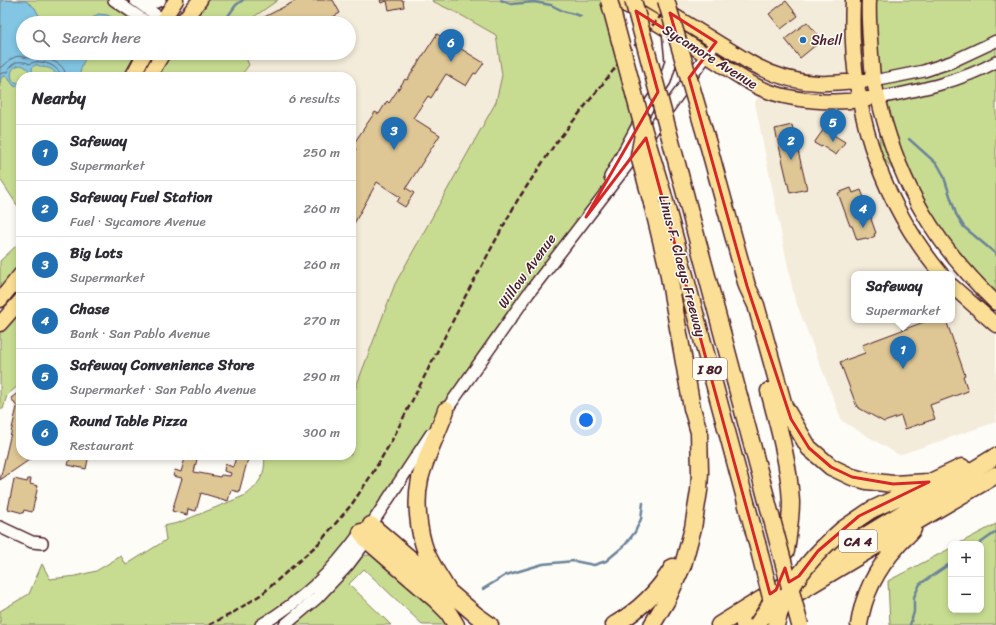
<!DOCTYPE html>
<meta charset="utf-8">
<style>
body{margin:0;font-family:Sriracha,sans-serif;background:#f2f2f3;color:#2b2b33}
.controls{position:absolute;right:12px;bottom:12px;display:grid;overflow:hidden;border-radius:8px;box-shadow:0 2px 6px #0003}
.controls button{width:36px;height:36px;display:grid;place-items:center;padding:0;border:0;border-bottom:1px solid #e1e1e2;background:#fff;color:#2b2b33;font:20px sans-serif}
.you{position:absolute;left:586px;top:420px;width:14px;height:14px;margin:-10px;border:3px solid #fff;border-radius:50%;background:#1a73e8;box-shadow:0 0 0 6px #1a73e833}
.badge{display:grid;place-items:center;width:26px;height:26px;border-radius:50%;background:#1f6fb2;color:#fff;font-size:13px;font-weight:700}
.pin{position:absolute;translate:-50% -33px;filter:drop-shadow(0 1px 2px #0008)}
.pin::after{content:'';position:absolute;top:21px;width:14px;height:12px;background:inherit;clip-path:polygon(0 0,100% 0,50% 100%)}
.popup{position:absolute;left:851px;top:271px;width:104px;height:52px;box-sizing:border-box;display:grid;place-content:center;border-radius:8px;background:#fff;filter:drop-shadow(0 1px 3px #0005);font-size:13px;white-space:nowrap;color:#7c7c81}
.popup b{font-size:15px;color:#2b2b33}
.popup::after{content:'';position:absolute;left:50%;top:100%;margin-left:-8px;border:8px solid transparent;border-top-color:#fff}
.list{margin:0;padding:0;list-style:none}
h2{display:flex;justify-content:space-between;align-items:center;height:52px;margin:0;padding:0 16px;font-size:17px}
h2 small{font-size:13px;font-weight:400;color:#7c7c81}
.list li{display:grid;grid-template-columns:26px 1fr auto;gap:12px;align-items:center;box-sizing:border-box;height:56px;padding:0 16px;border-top:1px solid #e1e1e2}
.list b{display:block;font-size:15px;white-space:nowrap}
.list p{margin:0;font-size:13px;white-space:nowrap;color:#7c7c81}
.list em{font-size:13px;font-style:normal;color:#7c7c81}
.icon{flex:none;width:22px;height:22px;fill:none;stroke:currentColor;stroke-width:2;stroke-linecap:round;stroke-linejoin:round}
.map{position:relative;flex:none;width:996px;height:625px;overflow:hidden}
.search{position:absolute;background:#fff;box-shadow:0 2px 6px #0003;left:16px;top:16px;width:340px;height:44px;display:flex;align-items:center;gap:10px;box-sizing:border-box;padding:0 14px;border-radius:22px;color:#7c7c81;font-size:15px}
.panel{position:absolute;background:#fff;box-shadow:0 2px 6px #0003;left:16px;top:72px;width:340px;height:388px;border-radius:16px}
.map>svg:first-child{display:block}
.built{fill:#f4ecda}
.green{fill:#c7dc91;stroke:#887e5e}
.water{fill:#82c6e3;stroke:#6c8399}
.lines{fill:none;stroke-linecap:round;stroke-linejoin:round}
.shore{stroke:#606275;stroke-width:1}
.stream{stroke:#6c8399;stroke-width:2.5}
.building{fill:#dec695;stroke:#4a1f2b}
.minor-casing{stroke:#4a1f2b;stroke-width:14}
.major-casing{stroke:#4a1f2b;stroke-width:17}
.highway-casing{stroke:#4a1f2b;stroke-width:19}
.minor{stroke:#fdfcf7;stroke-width:11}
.major{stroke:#fbdf96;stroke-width:14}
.highway{stroke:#fbdf96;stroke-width:16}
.rail{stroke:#4a1f2b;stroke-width:2.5;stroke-dasharray:6 3;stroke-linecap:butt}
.highway-bridge-casing{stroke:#4a1f2b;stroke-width:19;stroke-linecap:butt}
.highway-bridge{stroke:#fbdf96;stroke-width:16}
.marked{fill:none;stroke:#d62828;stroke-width:3;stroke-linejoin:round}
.poi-dot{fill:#1f6fb2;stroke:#fdfcf7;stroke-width:1.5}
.labels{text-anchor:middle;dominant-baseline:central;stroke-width:3;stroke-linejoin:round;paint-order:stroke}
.shield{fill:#fdfcf7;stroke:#806168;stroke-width:1}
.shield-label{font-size:13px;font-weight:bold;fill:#4a1f2b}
.poi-label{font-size:14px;fill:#4a1f2b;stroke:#fdfcf7;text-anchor:start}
.street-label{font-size:14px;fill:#4a1f2b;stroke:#fdfcf7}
</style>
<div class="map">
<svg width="996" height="625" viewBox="0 0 996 625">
<rect width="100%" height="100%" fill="#fdfcf7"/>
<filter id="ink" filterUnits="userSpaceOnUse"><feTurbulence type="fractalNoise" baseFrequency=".025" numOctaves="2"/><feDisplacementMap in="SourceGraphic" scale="8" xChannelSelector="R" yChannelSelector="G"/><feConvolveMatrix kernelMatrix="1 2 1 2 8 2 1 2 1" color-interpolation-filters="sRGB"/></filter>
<g filter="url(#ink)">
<path class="built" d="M278 0H428L459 14 496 35 502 75 496 102 395 284 351 400V77H240L249 65 244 53H349V23H245Z
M675 0H853L856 81 781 77 669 7Z
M761 89 859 101 870 143 941 274H854V320H952V286L996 325V422L899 455 842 421 794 297 755 103Z"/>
<path class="green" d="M0 0H114L148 23H23V53H145L132 77H21V211L0 179Z
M200 0H278L245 23H181Z
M432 0H603L644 131 639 146 341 558 261 625H0V611L29 594 42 564 50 579 76 576 96 571 121 556 126 565 166 540 164 526 178 523 246 495C259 485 267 472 264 455H351V400L395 284 496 102 502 75 496 35 459 14 432 1Z
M864 0H996V302L948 244 880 153 879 98 866 75 859 24Z
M163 53H244L249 65 240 77H183L179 75 152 72Z
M21 233V274L0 300V261L18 244Z
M21 300V386H18L7 395 3 409H0V324Z
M996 524V625H890L888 581 951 548V610H981V544H958Z
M370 555 377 557 421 594 449 625H423L364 569 349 584 391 625H285L355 556Z"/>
<path class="water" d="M1 0 26 1 35 8 43 23H23V53H96C83 54 82 66 79 77H58C55 73 53 69 48 68 44 67 42 68 38 65H35L32 68 33 77H30C31 71 27 67 21 65 12 66 9 73 13 81L21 84V87L14 86 8 78 5 76 1 78 0 83Z
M98 14 107 15 122 22 86 23Z"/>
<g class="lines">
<path class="shore" d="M0 68C6 66 8 59 15 57 20 55 25 58 30 58 33 57 35 56 39 56 45 57 39 57 45 58 55 62 65 64 66 77
M0 74 7 72C12 62 19 59 30 64 38 58 60 65 61 77"/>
<path class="stream" d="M501 0 511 4 534 2 551 5 563 11 581 16
M223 23 236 5 243 0
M909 139 938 165 943 174 956 214 964 227 996 254
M979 544 996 532
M483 589 506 575 543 564 574 561 594 565 606 561 625 545 635 532 641 519 643 503
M910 625 914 612V597L920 584 951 563"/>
</g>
<path class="building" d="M297 0H333L340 13 322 23H253Z
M380 0H403L404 7 389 10 387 1 381 3Z
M786 1 798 16 781 29 769 14Z
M807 22 822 40 800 58 785 39Z
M437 34 484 63 476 74 474 73 466 86 446 74 431 98 428 96 413 118 440 135 406 188 414 193 405 207 397 202 400 197 377 182 351 229V157L356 149 352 146 375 112 379 114 387 101 389 103 405 79 407 80Z
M253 53H264L255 58Z
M792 125 807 189 790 193 775 129Z
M824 129 845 142 836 155 822 146 821 147 814 143Z
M851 188 853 193 861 190 872 218 871 219 876 233 874 234 875 236 867 240 866 238 857 240 852 226H850L838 193Z
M929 320H946L965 375 963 376 968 391 930 405 935 419 905 429 901 416 884 422 857 407 840 362 865 353 862 345Z
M19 392 21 394V455H33L32 458 0 480 17 407 11 398Z
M71 455H89L86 469 68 465Z
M186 455H198L194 472 220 477 221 475 230 476 231 473 224 471 225 464 233 467 236 457 230 455 229 458 225 457 226 455H249L239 492 231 490 228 501 201 493 196 511 188 509 187 515 172 511 182 478 173 476 175 470 181 472Z
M14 479 27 482 28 479H31L30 484 38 486 32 512 24 510 23 513 8 509Z"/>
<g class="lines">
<g class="minor-casing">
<path id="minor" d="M114 0 148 23
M135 0 163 20 166 23
M143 0 156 2 160 0
M874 81 924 71 951 62 996 41
M879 98C919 90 960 82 996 62
M610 177 647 108 665 81 671 61 668 31
M442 416 528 294 631 160 716 42
M0 527 32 542 42 543
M261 625C304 599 332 572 361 532L365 529
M285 625 317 598 348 565 367 540 371 525 431 434"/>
</g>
<g class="major-casing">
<path id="major" d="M614 0C646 15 676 35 706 55 724 66 741 79 760 88 791 102 835 104 868 99
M648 0 749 62C770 74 793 82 818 83 833 84 849 81 864 81
M853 0C848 100 877 196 941 274
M869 0C868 18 870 36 871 55 872 64 872 73 874 82 876 91 879 100 881 109 902 189 936 245 996 303
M161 23 176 0
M181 23 200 0
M132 77 145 53
M149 77 163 53
M952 286 996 325
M0 300 21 274
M0 324 21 300"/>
</g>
<g class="highway-casing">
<path id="highway" d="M708 144 747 286 756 305 784 406 809 448 831 467 852 477 867 481 893 484 929 482
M680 175 762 482
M663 194 757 543
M769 391C779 428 789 464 791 502 791 519 788 535 786 551
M446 410C438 433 426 455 420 479 415 502 418 530 426 552 432 566 441 579 449 592
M371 525 476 615 490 625
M843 529 871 510 962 467
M361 532 367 540 436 600 448 612 456 625
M614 625C640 610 658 592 673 567
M652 625 667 600 683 565 693 528 699 491 700 472 699 432 692 408 667 265 653 207
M719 625 996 456
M744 625 904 529 996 475
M859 625C863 595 878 567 898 545 903 539 909 535 913 529"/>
</g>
<use href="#minor" class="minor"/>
<use href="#major" class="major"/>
<use href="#highway" class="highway"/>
<path class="rail" d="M209 625 231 614 262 594 319 543 352 504 372 474 391 442 466 295 517 201 555 144 620 62 675 0"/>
<g class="highway-bridge-casing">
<path id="highway-bridge" d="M609 0 644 131 663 194
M633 0 680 175
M666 0 708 144
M643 134 639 156 653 207
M762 482 800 625
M757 543 777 621
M757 625 768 608 774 595
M776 625C778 618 780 610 783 604 797 573 818 551 843 529"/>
</g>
<use href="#highway-bridge" class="highway-bridge"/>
</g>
</g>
<path class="marked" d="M636 11 677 37 670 13 716 42 689 78 747 286 791 419 809 448 831 467 852 477 893 484 929 482 859 516 818 551 799 576 789 582 785 568 776 590 770 594 646 138 586 217 658 92Z"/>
<circle class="poi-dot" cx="803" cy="40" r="4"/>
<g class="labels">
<g class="shield">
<rect x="693" y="358" width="34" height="22" rx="3"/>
<rect x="839" y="530" width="38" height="22" rx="3"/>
</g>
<g class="shield-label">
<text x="710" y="369">I 80</text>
<text x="858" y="541">CA 4</text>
</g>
<g class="poi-label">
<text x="811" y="40">Shell</text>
</g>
<g class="street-label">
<text transform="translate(710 57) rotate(32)">Sycamore Avenue</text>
<text transform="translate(682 266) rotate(75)">Linus F. Claeys Freeway</text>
<text transform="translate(527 271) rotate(-54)">Willow Avenue</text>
</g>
</g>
</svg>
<div class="controls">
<button>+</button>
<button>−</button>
</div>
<div class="you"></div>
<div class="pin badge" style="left:903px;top:369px">1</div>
<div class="popup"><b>Safeway</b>Supermarket</div>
<div class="pin badge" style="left:791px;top:160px">2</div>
<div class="pin badge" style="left:394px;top:150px">3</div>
<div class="pin badge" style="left:863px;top:228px">4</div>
<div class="pin badge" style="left:833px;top:142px">5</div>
<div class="pin badge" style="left:451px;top:62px">6</div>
<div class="search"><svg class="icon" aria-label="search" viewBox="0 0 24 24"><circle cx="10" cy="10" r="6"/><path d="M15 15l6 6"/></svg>Search here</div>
<section class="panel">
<h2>Nearby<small>6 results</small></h2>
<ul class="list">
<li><span class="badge">1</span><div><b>Safeway</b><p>Supermarket</p></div><em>250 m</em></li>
<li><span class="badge">2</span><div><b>Safeway Fuel Station</b><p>Fuel · Sycamore Avenue</p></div><em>260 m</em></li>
<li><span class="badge">3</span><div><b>Big Lots</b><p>Supermarket</p></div><em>260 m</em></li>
<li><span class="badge">4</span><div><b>Chase</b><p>Bank · San Pablo Avenue</p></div><em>270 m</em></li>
<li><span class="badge">5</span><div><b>Safeway Convenience Store</b><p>Supermarket · San Pablo Avenue</p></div><em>290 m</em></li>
<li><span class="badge">6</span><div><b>Round Table Pizza</b><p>Restaurant</p></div><em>300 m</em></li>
</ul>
</section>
</div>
